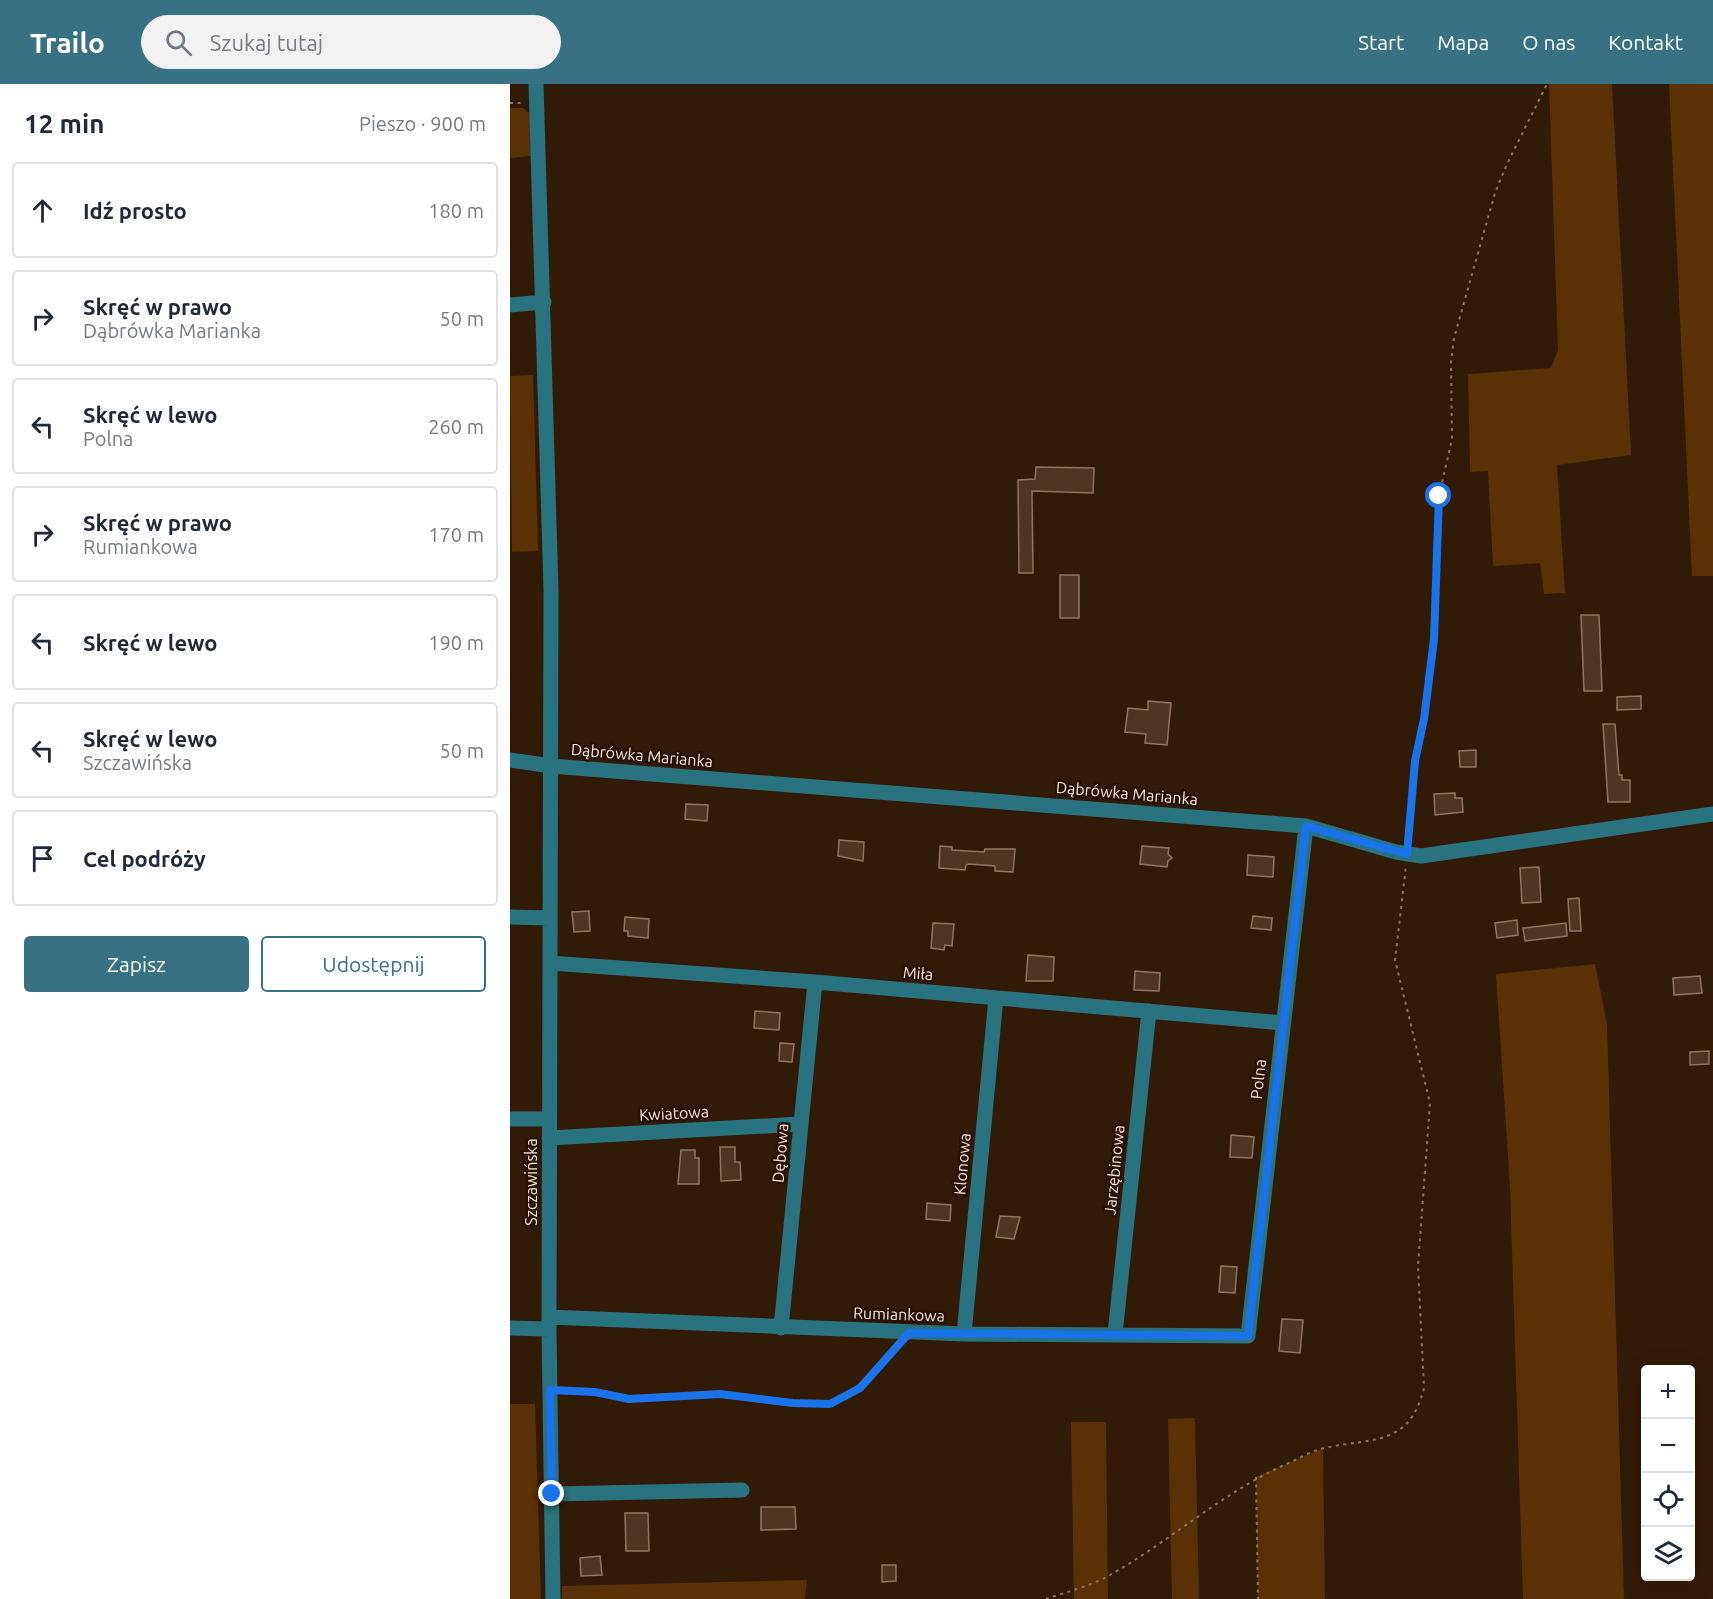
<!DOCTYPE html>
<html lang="pl">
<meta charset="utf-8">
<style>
body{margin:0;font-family:Ubuntu,sans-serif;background:#f2f2f3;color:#1f2937}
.controls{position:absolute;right:18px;bottom:18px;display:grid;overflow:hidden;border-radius:6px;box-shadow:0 6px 24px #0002}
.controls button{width:54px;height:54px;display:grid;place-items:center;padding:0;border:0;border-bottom:2px solid #e0e1e3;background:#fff;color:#1f2937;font:30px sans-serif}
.stop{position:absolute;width:18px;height:18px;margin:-14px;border:4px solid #1a73e8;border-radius:50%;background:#fff}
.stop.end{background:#1a73e8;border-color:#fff;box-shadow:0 2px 6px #0008}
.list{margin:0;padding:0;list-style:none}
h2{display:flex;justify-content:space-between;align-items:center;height:78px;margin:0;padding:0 24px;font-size:26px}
h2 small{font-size:20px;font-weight:400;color:#747a83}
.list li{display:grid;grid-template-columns:39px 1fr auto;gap:18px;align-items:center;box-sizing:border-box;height:96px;margin:0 12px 12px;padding:0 12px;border:2px solid #e0e1e3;border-radius:6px}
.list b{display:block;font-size:22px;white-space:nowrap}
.list p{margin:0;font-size:20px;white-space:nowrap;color:#747a83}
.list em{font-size:20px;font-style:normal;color:#747a83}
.actions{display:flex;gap:12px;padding:18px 24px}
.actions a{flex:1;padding:14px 0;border:2px solid #377183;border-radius:6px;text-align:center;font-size:21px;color:#377183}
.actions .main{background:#377183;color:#fff}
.icon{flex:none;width:33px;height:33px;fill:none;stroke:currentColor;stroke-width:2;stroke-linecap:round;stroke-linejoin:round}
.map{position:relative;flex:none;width:1203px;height:1515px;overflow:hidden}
header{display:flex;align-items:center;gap:36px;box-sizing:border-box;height:84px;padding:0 30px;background:#377183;color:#fff}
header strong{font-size:28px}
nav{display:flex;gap:33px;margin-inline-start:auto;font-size:21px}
.search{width:420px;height:54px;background:#f2f2f3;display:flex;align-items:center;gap:15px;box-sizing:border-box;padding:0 21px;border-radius:33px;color:#747a83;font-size:22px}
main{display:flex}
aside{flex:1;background:#fff}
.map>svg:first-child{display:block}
.green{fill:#5a3006}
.building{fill:#4f3622;stroke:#92755f;stroke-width:1.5}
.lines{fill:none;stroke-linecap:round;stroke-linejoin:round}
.path{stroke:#897463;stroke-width:2;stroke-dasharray:3 4.5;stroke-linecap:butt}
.minor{stroke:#297280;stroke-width:15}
.route{stroke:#1a73e8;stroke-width:8}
.labels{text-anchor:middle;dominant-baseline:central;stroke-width:5;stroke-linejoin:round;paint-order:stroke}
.street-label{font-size:16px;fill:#f8e7db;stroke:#281100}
</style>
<header>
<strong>Trailo</strong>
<div class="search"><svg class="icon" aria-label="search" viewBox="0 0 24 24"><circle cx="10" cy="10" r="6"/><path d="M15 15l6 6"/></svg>Szukaj tutaj</div>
<nav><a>Start</a><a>Mapa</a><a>O nas</a><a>Kontakt</a></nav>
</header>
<main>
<aside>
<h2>12 min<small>Pieszo · 900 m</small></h2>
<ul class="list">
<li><svg class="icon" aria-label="ahead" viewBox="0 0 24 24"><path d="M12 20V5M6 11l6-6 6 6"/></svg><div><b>Idź prosto</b></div><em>180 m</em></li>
<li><svg class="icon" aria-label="right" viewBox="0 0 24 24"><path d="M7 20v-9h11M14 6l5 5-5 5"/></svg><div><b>Skręć w prawo</b><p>Dąbrówka Marianka</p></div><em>50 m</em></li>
<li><svg class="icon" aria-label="left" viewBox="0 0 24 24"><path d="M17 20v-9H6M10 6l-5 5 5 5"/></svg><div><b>Skręć w lewo</b><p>Polna</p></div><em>260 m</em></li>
<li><svg class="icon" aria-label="right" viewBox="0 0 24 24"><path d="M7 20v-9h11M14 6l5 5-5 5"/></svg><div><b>Skręć w prawo</b><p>Rumiankowa</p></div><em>170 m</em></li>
<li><svg class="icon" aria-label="left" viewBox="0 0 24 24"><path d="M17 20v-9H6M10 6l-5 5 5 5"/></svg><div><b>Skręć w lewo</b></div><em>190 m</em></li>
<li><svg class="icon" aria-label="left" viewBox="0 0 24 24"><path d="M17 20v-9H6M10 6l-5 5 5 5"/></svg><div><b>Skręć w lewo</b><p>Szczawińska</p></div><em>50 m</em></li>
<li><svg class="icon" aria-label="arrive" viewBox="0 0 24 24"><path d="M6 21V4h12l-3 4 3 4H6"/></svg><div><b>Cel podróży</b></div></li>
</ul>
<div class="actions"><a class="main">Zapisz</a><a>Udostępnij</a></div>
</aside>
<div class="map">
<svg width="1203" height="1515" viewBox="0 0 1203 1515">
<rect width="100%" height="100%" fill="#321b06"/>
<path class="green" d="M1039 0H1102L1121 371 1047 381 1055 509 1034 510 1030 479 983 482 978 387 960 388 958 290 1041 284 1048 266Z
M1159 0H1203V492H1182Z
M0 24H13L20 29 21 72 0 74Z
M23 291 28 467 2 468 0 292Z
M1085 880 1097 940 1114 1515H1013L1000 1103 986 890Z
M0 1320H25L31 1515H0Z
M685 1334 689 1515H662L658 1335Z
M561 1338H596L598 1515H564Z
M813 1364 815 1515H748L746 1393Z
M297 1496 295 1515H52V1502Z"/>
<path class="building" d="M526 383 584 384 583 409 522 407 523 489H509L508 396 525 395Z
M550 491H569V534H550Z
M1071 531H1089L1092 607H1074Z
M1131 612V625L1107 626V613Z
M638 617 661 619 657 661 635 659 636 650 615 648 618 624 638 626Z
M1093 640H1105L1109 691H1112V696H1120V718H1098Z
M966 666V683H950L949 667Z
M945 709V714H952L953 728 925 731 924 710Z
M176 720 198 721 197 737 175 735Z
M329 756 354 758 353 777 328 772Z
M430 762 442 763V766L474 768 475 765H505L503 788 485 787V782L459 780 456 781 455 786 429 784Z
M632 762 659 764 658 770 662 774 658 777 657 783 630 780Z
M738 771 764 773 763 793 737 791Z
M1029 783 1031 818 1012 819 1010 784Z
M1069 814 1071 847H1060L1058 815Z
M79 827 80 847 64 848 62 828Z
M743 832 762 834 761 846 741 844Z
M115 833 139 835 138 854 118 852V847H114Z
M1007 836 1008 851 987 854 985 839Z
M423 839 444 840 442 862 435 861 434 866 421 864Z
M1056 839 1057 852 1015 857 1013 844Z
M518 871 544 873 543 897H516Z
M625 887 650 889 649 907 624 906Z
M1190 892 1192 909 1164 911 1163 894Z
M245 927 270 929 269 946 244 944Z
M270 959 284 960 282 978 269 977Z
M1199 967V980L1180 981V968Z
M721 1051 744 1053 742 1074 720 1073Z
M210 1063H225V1078H230L231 1096 211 1097Z
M171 1066H185V1074H189V1100H168Z
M417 1119 441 1121 440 1137 416 1135Z
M490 1132 510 1133 504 1155 486 1153Z
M711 1182 727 1183 725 1209 709 1208Z
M772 1235 793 1236 790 1269 769 1267Z
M251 1423H285L286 1445 251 1446Z
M115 1429H138L139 1467H116Z
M90 1472 92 1491 71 1492 70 1474Z
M372 1481H386V1497L372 1498Z"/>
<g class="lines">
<path class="path" d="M0 19H12
M898 756 905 677 914 635 924 555 929 412 942 355 941 278 944 254 985 109 997 80 1037 0
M55 1306 85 1308 119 1315 210 1310 283 1319 320 1320 350 1304 390 1261
M746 1393 748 1515
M536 1515C556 1508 581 1502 600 1491 662 1456 715 1406 781 1378 792 1373 803 1366 815 1364 864 1353 899 1363 914 1304L908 1182 920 1019 885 876 896 782"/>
<path class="minor" d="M26 0 41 506 39 1245 43 1515
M0 221 34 218
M0 676 41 682 796 742 886 768 911 772 1203 730
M0 833 40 834
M40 879 305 898 773 939
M0 1035H39
M39 1054 291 1040
M39 1233 454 1250 738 1252 796 742
M0 1244 39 1245
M271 1244 305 898
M454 1250 486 914
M605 1250 639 927
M42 1410 232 1406"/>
</g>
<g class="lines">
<path class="route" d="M42 1410 40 1306 85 1308 119 1315 210 1310 283 1319 320 1320 350 1304 399 1249 738 1252 796 742 897 770 905 677 914 635 924 555 929 412"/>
</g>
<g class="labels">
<g class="street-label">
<text transform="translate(132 671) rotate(5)">Dąbrówka Marianka</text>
<text transform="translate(617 709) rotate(5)">Dąbrówka Marianka</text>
<text transform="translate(408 889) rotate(5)">Miła</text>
<text transform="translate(748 995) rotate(-84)">Polna</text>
<text transform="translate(164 1029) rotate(-3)">Kwiatowa</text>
<text transform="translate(270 1069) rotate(-85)">Dębowa</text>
<text transform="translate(452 1080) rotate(-85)">Klonowa</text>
<text transform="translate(604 1086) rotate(-84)">Jarzębinowa</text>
<text transform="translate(21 1098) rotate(-90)">Szczawińska</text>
<text transform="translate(389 1230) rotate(2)">Rumiankowa</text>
</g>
</g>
</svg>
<div class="controls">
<button>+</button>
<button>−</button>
<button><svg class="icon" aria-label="locate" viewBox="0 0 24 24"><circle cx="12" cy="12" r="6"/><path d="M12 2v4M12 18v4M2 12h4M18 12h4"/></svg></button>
<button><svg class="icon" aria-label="layers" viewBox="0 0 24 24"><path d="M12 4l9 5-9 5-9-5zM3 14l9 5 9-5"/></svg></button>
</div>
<div class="stop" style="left:929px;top:412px"></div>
<div class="stop end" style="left:42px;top:1410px"></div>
</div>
</main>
